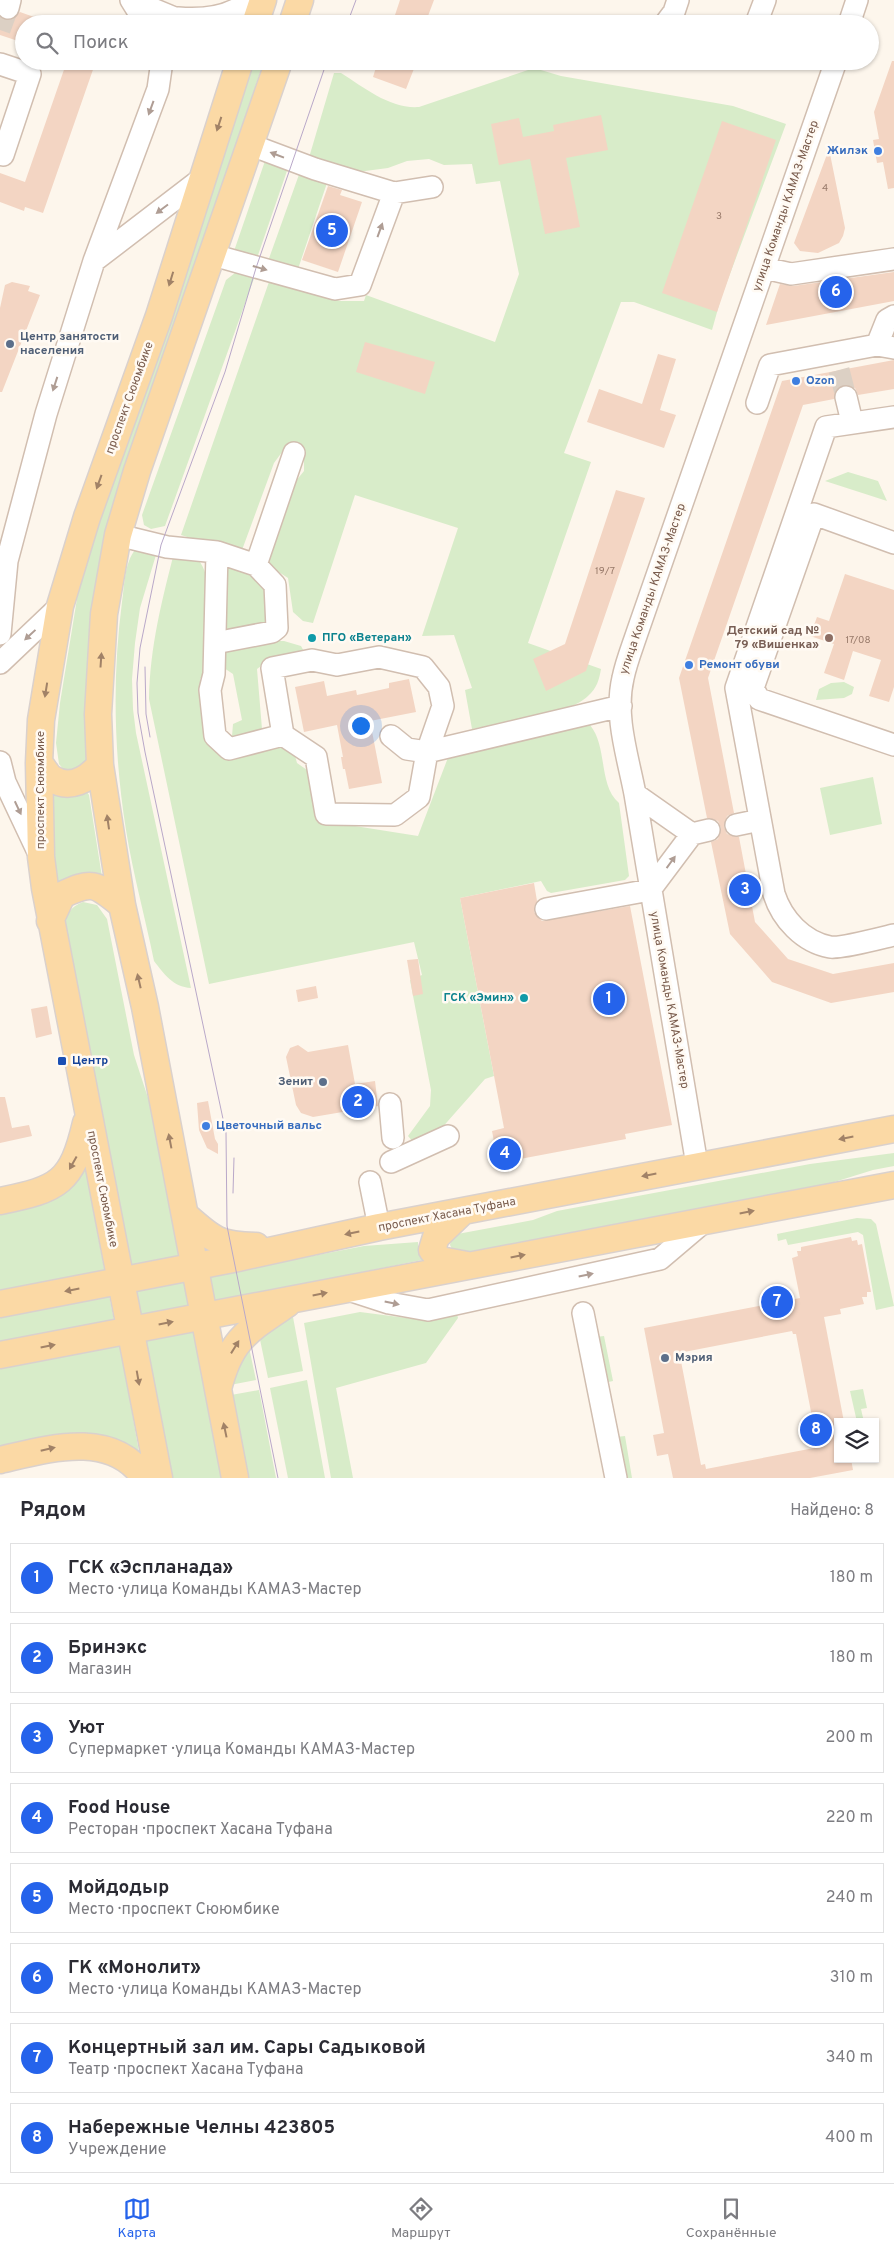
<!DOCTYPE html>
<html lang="ru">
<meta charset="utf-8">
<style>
body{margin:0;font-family:Overpass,sans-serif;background:#f2f2f3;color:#2b2b33}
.controls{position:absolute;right:15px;bottom:15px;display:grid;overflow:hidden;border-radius:0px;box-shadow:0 1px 4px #0004}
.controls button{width:45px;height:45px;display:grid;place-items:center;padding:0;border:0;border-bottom:1px solid #e1e1e2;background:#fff;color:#2b2b33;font:25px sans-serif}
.you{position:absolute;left:360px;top:725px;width:18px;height:18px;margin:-12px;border:4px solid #fff;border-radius:50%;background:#1a73e8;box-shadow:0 0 0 8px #1a73e833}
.badge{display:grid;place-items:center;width:32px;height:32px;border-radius:50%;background:#2563eb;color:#fff;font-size:16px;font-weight:700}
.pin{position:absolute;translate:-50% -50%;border:2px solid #fff;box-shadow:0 1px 5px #0006}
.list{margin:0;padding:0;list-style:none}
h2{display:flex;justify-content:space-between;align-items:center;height:65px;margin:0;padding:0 20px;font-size:21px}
h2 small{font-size:16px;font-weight:400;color:#7c7c81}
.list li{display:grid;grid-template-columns:32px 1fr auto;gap:15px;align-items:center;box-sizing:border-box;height:70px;margin:0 10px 10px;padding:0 10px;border:1px solid #e1e1e2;border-radius:0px}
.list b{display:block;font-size:19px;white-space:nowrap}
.list p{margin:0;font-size:16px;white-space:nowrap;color:#7c7c81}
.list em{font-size:16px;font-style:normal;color:#7c7c81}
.icon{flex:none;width:28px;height:28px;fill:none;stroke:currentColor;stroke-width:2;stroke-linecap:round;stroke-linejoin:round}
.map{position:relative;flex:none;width:894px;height:1478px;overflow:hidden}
.search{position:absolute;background:#fff;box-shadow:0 1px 4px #0004;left:15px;right:15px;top:15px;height:55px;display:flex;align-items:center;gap:12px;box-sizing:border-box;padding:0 18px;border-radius:28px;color:#7c7c81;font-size:19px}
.sheet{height:705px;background:#fff}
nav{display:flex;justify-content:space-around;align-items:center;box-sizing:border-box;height:70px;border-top:1px solid #e1e1e2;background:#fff;font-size:14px;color:#7c7c81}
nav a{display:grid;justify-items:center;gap:2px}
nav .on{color:#2563eb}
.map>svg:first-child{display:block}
.green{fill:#d8ecc9}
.building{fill:#f3d5c3;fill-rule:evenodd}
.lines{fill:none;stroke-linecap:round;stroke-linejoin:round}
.minor-tunnel{stroke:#dcd0c4;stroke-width:21;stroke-dasharray:21 11;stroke-linecap:butt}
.minor-casing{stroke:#d1beb0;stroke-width:24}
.major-casing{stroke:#dad1cd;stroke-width:29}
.minor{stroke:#fff;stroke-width:21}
.major{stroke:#fbd9a5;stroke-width:26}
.tram{stroke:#b9a8c9;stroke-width:1}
.oneway{fill:#af9d94}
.oneway2{fill:#a18267}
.shop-dot{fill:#3f7fe0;stroke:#fffaf3;stroke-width:2}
.service-dot{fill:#5c6f8a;stroke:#fffaf3;stroke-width:2}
.culture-dot{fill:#0f9aa8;stroke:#fffaf3;stroke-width:2}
.education-dot{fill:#8d6e63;stroke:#fffaf3;stroke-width:2}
.transit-dot{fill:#1a4fb4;stroke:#fffaf3;stroke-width:2}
.labels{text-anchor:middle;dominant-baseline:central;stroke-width:5;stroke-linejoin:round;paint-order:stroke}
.number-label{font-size:10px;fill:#987a6a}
.shop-label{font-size:12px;font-weight:bold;fill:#366cbe;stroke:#fffaf3;text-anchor:start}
.street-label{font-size:12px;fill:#7a5c4d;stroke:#fffaf3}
.service-label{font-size:12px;font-weight:bold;fill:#4e5e75;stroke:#fffaf3;text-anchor:start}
.education-label{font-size:12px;font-weight:bold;fill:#785e54;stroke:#fffaf3;text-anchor:end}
.culture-label{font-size:12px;font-weight:bold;fill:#0d838f;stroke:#fffaf3;text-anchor:start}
.transit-label{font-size:12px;font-weight:bold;fill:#164399;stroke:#fffaf3;text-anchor:start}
</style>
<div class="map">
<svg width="894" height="1478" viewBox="0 0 894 1478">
<rect width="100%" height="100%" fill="#fdf6ec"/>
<path class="green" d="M254 61H264L131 452 91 618 86 699 87 760 80 770H64L59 764 56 743 60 703 83 562Z
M534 68 561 76 733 106 786 124 721 298 712 330 634 302H621L564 453 591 462 528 643 601 669C599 680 597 688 588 696 570 715 499 723 472 729L465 690 472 688 454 635 422 636 458 528 355 495 313 623 303 621 293 612 288 578 260 560 283 497 304 471V455L301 446 285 448 274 463 242 550H229L181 535 270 279 340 301H364L366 295 495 342 519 274 500 181 476 184 472 164 444 165 429 159 407 161 388 168 350 173 308 161 334 73H341C365 88 390 109 419 107Z
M266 158 289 165 256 261 233 254Z
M301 169 329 177 298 269 267 264Z
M240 269 256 273 165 526 151 529 144 525 142 515 226 280Z
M848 472 878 481 887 501 825 481Z
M139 546 155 548 156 555 140 608 135 643 132 679 133 709 136 733 191 988C173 987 164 974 154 961 145 917 133 874 126 830 114 755 112 678 122 602 125 583 124 559 139 546Z
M175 549C181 551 192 553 196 557 220 582 207 643 204 675L200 679 211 745H281L294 752 297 763 307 770 317 820 418 836 449 755 582 723 590 725C608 747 598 785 619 803L629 876 625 880 551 893 547 891 541 881 460 898 494 1076 485 1079 440 1130 414 1143 408 1136 430 1106 431 1090 410 980 422 975 414 942 209 984 149 699C150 646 162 600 175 549Z
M226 562 269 583 274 626 226 632 223 628Z
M263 641H284L301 646 307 657 261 666 257 669 262 729 259 734 236 739 232 736 233 724 242 720 233 674 224 668V651Z
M844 682 854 687 852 694 844 698 816 700 819 689 831 683Z
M873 777 882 824 830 835 820 788Z
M53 789 87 792 89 795 103 883 54 888Z
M83 902 97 905 107 919 134 1055 149 1101 180 1258 130 1268 65 928C66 914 70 907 83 902Z
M894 1153V1166L873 1170 815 1188 463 1254 453 1251 450 1245 452 1235 533 1220 557 1211 810 1164Z
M85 1167 105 1273 0 1292V1211Z
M857 1218 871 1219 876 1224 894 1306 876 1310 863 1235 858 1232 788 1245 786 1239 778 1241 777 1234Z
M418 1242V1251L422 1260 213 1302 208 1276 364 1246Z
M184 1282 189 1307 139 1316 135 1291Z
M109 1295 114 1320 0 1342V1317Z
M360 1312 422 1320 457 1314 458 1318 426 1363 336 1388 353 1478H331L304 1323Z
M293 1317 303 1371 268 1378 258 1330 275 1320Z
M193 1331 222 1478H170L144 1340Z
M604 1336 613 1381 604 1383 595 1337Z
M247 1338 256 1380 230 1385Z
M120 1344 139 1452 113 1439 79 1433 0 1446V1368Z
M307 1380 325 1478H288L270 1388Z
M863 1389 867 1408 861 1409 864 1422H857L850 1391Z
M259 1390 276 1478H247L231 1395Z
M625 1436 632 1478H623L616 1437Z"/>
<path class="building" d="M400 0H434L425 24H392Z
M20 12 48 22 24 24V43L0 35V17L11 20Z
M67 61H96L43 213 25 207 24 211 0 202V173L25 182Z
M378 61H417L406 89 373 77Z
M892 61H894V188L888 189 883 162 877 163 873 140 879 139 874 112Z
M601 115 608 150 566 158 580 227 545 234 530 159 499 165 491 124 519 118 523 137 554 131 553 125Z
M722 121 776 140 717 312 662 293Z
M829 149 845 228 843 236 839 243 818 253 800 251 794 243Z
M328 186 342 190 340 195 362 202 338 272 302 260Z
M894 272V301L766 325 780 284 793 286Z
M12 282 30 286 28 291 40 295 2 392H0V308L5 285Z
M365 342 435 362 425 394 356 372Z
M658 354 676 359 660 410 676 415 664 448 587 422 599 389 642 404Z
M894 360V389L858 395 855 388 844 385 837 388 834 399 803 405 708 678 734 813 727 816 724 827 727 834 739 837 755 922 788 959 833 974 894 963V992L831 1003 772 982 730 934 711 842 718 839 721 828 718 821 707 818 679 678 782 381Z
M616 490 645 498 586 671 546 691 533 659 565 644Z
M845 574 894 590V687L889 702 869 696 881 660 853 651 844 680 824 673 834 644 810 636 817 617 829 621Z
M409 679 416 712 370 721 382 783 349 789 345 769H343L341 757H343L337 725 304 732 295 687 324 681 327 696 356 690 357 695 389 688V683Z
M534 883 537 901 534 912 542 921 630 906 672 1125 625 1134 626 1139 498 1163 492 1131 504 1128 460 898Z
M418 959 423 994 413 996 407 960Z
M316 986 318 998 298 1002 296 990Z
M47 1006 52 1034 36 1038 31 1009Z
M298 1045 308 1052 348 1045 355 1084 375 1081 378 1106 313 1117 301 1113 296 1105 286 1057 290 1048Z
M0 1097H5L12 1128 29 1125 32 1136 0 1143Z
M208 1101 215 1139 218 1144V1154L207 1148 199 1130 197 1103Z
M851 1237 852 1241 857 1240 858 1245 862 1244 871 1292H867V1297H862L864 1304 840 1309 841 1314 824 1317 844 1422H838V1459H851L853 1470 810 1478H673L668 1454 657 1456 653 1435 664 1433 644 1328 800 1298 792 1258 798 1256 797 1251H801V1247ZM792 1331 793 1334H796L817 1443 813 1444 814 1448 706 1469 705 1464 701 1465 680 1356 684 1355V1352Z"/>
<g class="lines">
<path class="minor-tunnel" d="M0 30 8 8
M839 370 846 397"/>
<g class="minor-casing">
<path id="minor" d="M131 0 189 24
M131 0 146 24
M8 8 10 0
M178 18C202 20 231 17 250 0
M665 24 674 12 678 0
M756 24 765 0
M849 24 857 0
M0 64 30 74 3 155 0 154
M394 193 432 187
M213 255 335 289 360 285 394 193 315 169 251 145
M94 261 158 89 162 61
M764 268 791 274 894 259
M877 345 887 320 894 316
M846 397 852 422
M757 403 770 365 877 345 894 348
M894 417 826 427 736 688 774 894C782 919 803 942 830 947 840 949 881 938 894 935
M118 535 167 547 217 552 214 674 210 690 215 736 229 749 283 735 316 757 326 814 395 815 419 797 427 752 443 706 439 687 423 667 379 657 337 665 312 660 272 668 283 735
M894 543 814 514 753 688 759 699 894 745
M217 552 256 565 294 453
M0 634 7 561 46 414 94 261 201 179
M215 643 272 632 277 628 275 585 256 565
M0 663 60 606
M391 736 407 749 427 752 621 706
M0 762 5 782 39 854
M635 794 692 834
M736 825 760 820
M546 909 650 890 692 834 709 830
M390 1104 393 1138
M391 1162 448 1136
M697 1165 635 794C628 757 614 716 623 678 626 663 632 648 637 633L836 61
M370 1182 379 1227
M346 1289 389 1303 428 1310 660 1259 706 1220
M583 1313 616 1478"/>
</g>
<g class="major-casing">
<path id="major" d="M255 24 263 0
M292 24 300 0
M39 763C43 767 47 775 51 778 70 791 88 779 100 765
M50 921 62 895C93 880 96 884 122 905
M0 1201C59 1189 72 1183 86 1123
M461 1213 436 1237 432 1250 440 1260 467 1265
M185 1215C213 1240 218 1245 256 1246
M0 1304 233 1259 379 1227 894 1129
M0 1355 894 1185
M218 1389C230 1340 247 1331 287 1304
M0 1460C48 1449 111 1429 145 1478
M159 1478 45 888 41 857 39 763 41 720 60 606 87 517 159 316 240 61
M235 1478 145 1007 122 905 100 765 98 714 104 614 118 535 137 471 279 61"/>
</g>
<use href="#minor" class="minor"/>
<use href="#major" class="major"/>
<path class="tram" d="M347 24 356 0
M145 667 146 714 150 737
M233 1193 234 1158
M278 1478 227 1226 226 1133 145 752 138 713 137 683 140 648 161 545 225 372 256 268 327 61"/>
</g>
<defs><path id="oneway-solid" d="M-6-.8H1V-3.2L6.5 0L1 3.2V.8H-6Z" transform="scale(1.25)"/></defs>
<g class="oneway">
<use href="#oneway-solid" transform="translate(151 108) rotate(110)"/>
<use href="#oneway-solid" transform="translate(277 155) rotate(-159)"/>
<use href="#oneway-solid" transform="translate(162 209) rotate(143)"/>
<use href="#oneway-solid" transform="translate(380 230) rotate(-70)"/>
<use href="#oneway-solid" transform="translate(260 268) rotate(16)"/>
<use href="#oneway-solid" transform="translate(55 384) rotate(108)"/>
<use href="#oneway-solid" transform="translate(30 635) rotate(137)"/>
<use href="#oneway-solid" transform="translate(18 808) rotate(65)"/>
<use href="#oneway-solid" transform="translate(671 862) rotate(-54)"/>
<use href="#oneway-solid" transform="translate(586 1275) rotate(-12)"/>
<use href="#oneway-solid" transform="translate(392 1303) rotate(12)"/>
</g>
<g class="oneway2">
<use href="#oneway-solid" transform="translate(219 124) rotate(108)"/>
<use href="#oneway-solid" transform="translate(171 279) rotate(107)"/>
<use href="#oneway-solid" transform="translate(99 482) rotate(110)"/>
<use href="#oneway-solid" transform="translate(101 660) rotate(-86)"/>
<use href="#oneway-solid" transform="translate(46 690) rotate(99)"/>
<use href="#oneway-solid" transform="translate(108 822) rotate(-98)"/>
<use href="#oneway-solid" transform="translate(139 981) rotate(-103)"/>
<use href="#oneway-solid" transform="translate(846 1138) rotate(169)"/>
<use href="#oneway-solid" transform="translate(170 1141) rotate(-101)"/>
<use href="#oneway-solid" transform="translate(73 1163) rotate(119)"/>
<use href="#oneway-solid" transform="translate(649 1175) rotate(169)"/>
<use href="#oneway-solid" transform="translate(747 1212) rotate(-11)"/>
<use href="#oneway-solid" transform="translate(352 1233) rotate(168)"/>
<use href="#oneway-solid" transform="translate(518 1256) rotate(-11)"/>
<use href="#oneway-solid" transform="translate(72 1290) rotate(169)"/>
<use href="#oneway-solid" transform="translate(320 1294) rotate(-11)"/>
<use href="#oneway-solid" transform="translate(166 1323) rotate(-11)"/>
<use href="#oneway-solid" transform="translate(48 1346) rotate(-11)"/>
<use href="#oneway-solid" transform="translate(235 1347) rotate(-58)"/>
<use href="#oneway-solid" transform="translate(138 1378) rotate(80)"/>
<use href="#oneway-solid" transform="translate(225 1430) rotate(-102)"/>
<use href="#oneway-solid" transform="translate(48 1449) rotate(-13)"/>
</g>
<g class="shop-dot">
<circle cx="878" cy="151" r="5"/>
<circle cx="796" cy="381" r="5"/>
<circle cx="689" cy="665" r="5"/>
<circle cx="206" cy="1126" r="5"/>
</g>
<g class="service-dot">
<circle cx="10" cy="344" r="5"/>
<circle cx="323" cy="1082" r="5"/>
<circle cx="665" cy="1358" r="5"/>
</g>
<g class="culture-dot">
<circle cx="312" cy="638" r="5"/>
<circle cx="524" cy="998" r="5"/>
</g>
<circle class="education-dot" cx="829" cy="638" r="5"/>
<rect class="transit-dot" x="57" y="1056" width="10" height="10" rx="2.5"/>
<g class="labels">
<g class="number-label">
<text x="825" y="188">4</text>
<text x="719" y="216">3</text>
<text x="605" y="571">19/7</text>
<text x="858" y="640">17/08</text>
</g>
<g class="shop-label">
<text x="868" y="151" text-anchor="end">Жилэк</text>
<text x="806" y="381">Ozon</text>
<text x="699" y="665">Ремонт обуви</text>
<text x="216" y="1126">Цветочный вальс</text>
</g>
<g class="street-label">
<text transform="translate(786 206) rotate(-71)">улица Команды КАМАЗ-Мастер</text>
<text transform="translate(130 398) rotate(-70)">проспект Сююмбике</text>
<text transform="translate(653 589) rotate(-71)">улица Команды КАМАЗ-Мастер</text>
<text transform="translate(41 790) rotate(-90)">проспект Сююмбике</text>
<text transform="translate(669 1000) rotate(80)">улица Команды КАМАЗ-Мастер</text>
<text transform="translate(102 1189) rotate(79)">проспект Сююмбике</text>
<text transform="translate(447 1215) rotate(-11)">проспект Хасана Туфана</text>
</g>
<g class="service-label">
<text x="20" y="337">Центр занятости<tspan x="20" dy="14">населения</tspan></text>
<text x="313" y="1082" text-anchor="end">Зенит</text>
<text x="675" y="1358">Мэрия</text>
</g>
<g class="education-label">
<text x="819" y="631">Детский сад №<tspan x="819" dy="14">79 «Вишенка»</tspan></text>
</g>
<g class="culture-label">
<text x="322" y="638">ПГО «Ветеран»</text>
<text x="514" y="998" text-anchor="end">ГСК «Эмин»</text>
</g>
<g class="transit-label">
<text x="72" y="1061">Центр</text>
</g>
</g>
</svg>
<div class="controls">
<button><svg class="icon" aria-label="layers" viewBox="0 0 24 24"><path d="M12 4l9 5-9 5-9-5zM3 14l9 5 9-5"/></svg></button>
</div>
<div class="you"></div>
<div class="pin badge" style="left:609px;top:999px">1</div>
<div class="pin badge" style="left:358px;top:1102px">2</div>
<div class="pin badge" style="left:745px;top:890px">3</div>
<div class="pin badge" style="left:505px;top:1154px">4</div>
<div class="pin badge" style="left:332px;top:231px">5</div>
<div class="pin badge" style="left:836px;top:292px">6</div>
<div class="pin badge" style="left:777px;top:1302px">7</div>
<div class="pin badge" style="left:816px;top:1430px">8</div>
<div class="search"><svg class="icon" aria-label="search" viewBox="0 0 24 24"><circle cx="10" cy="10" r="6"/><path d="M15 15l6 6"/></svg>Поиск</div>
</div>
<section class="sheet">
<h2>Рядом<small>Найдено: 8</small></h2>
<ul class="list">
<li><span class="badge">1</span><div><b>ГСК «Эспланада»</b><p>Место · улица Команды КАМАЗ-Мастер</p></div><em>180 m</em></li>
<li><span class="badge">2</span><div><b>Бринэкс</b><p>Магазин</p></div><em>180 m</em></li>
<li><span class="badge">3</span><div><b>Уют</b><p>Супермаркет · улица Команды КАМАЗ-Мастер</p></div><em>200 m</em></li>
<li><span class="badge">4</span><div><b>Food House</b><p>Ресторан · проспект Хасана Туфана</p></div><em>220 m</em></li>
<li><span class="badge">5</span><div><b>Мойдодыр</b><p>Место · проспект Сююмбике</p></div><em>240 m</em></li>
<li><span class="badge">6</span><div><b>ГК «Монолит»</b><p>Место · улица Команды КАМАЗ-Мастер</p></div><em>310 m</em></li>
<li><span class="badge">7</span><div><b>Концертный зал им. Сары Садыковой</b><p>Театр · проспект Хасана Туфана</p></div><em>340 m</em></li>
<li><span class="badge">8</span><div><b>Набережные Челны 423805</b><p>Учреждение</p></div><em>400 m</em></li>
</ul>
</section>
<nav>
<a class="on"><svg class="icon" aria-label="map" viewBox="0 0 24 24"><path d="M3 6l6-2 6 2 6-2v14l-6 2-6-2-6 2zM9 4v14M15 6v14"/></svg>Карта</a>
<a><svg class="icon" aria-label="directions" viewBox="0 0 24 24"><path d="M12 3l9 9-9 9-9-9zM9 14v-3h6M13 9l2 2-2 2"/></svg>Маршрут</a>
<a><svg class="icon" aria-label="saved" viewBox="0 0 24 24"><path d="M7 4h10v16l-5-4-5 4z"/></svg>Сохранённые</a>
</nav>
